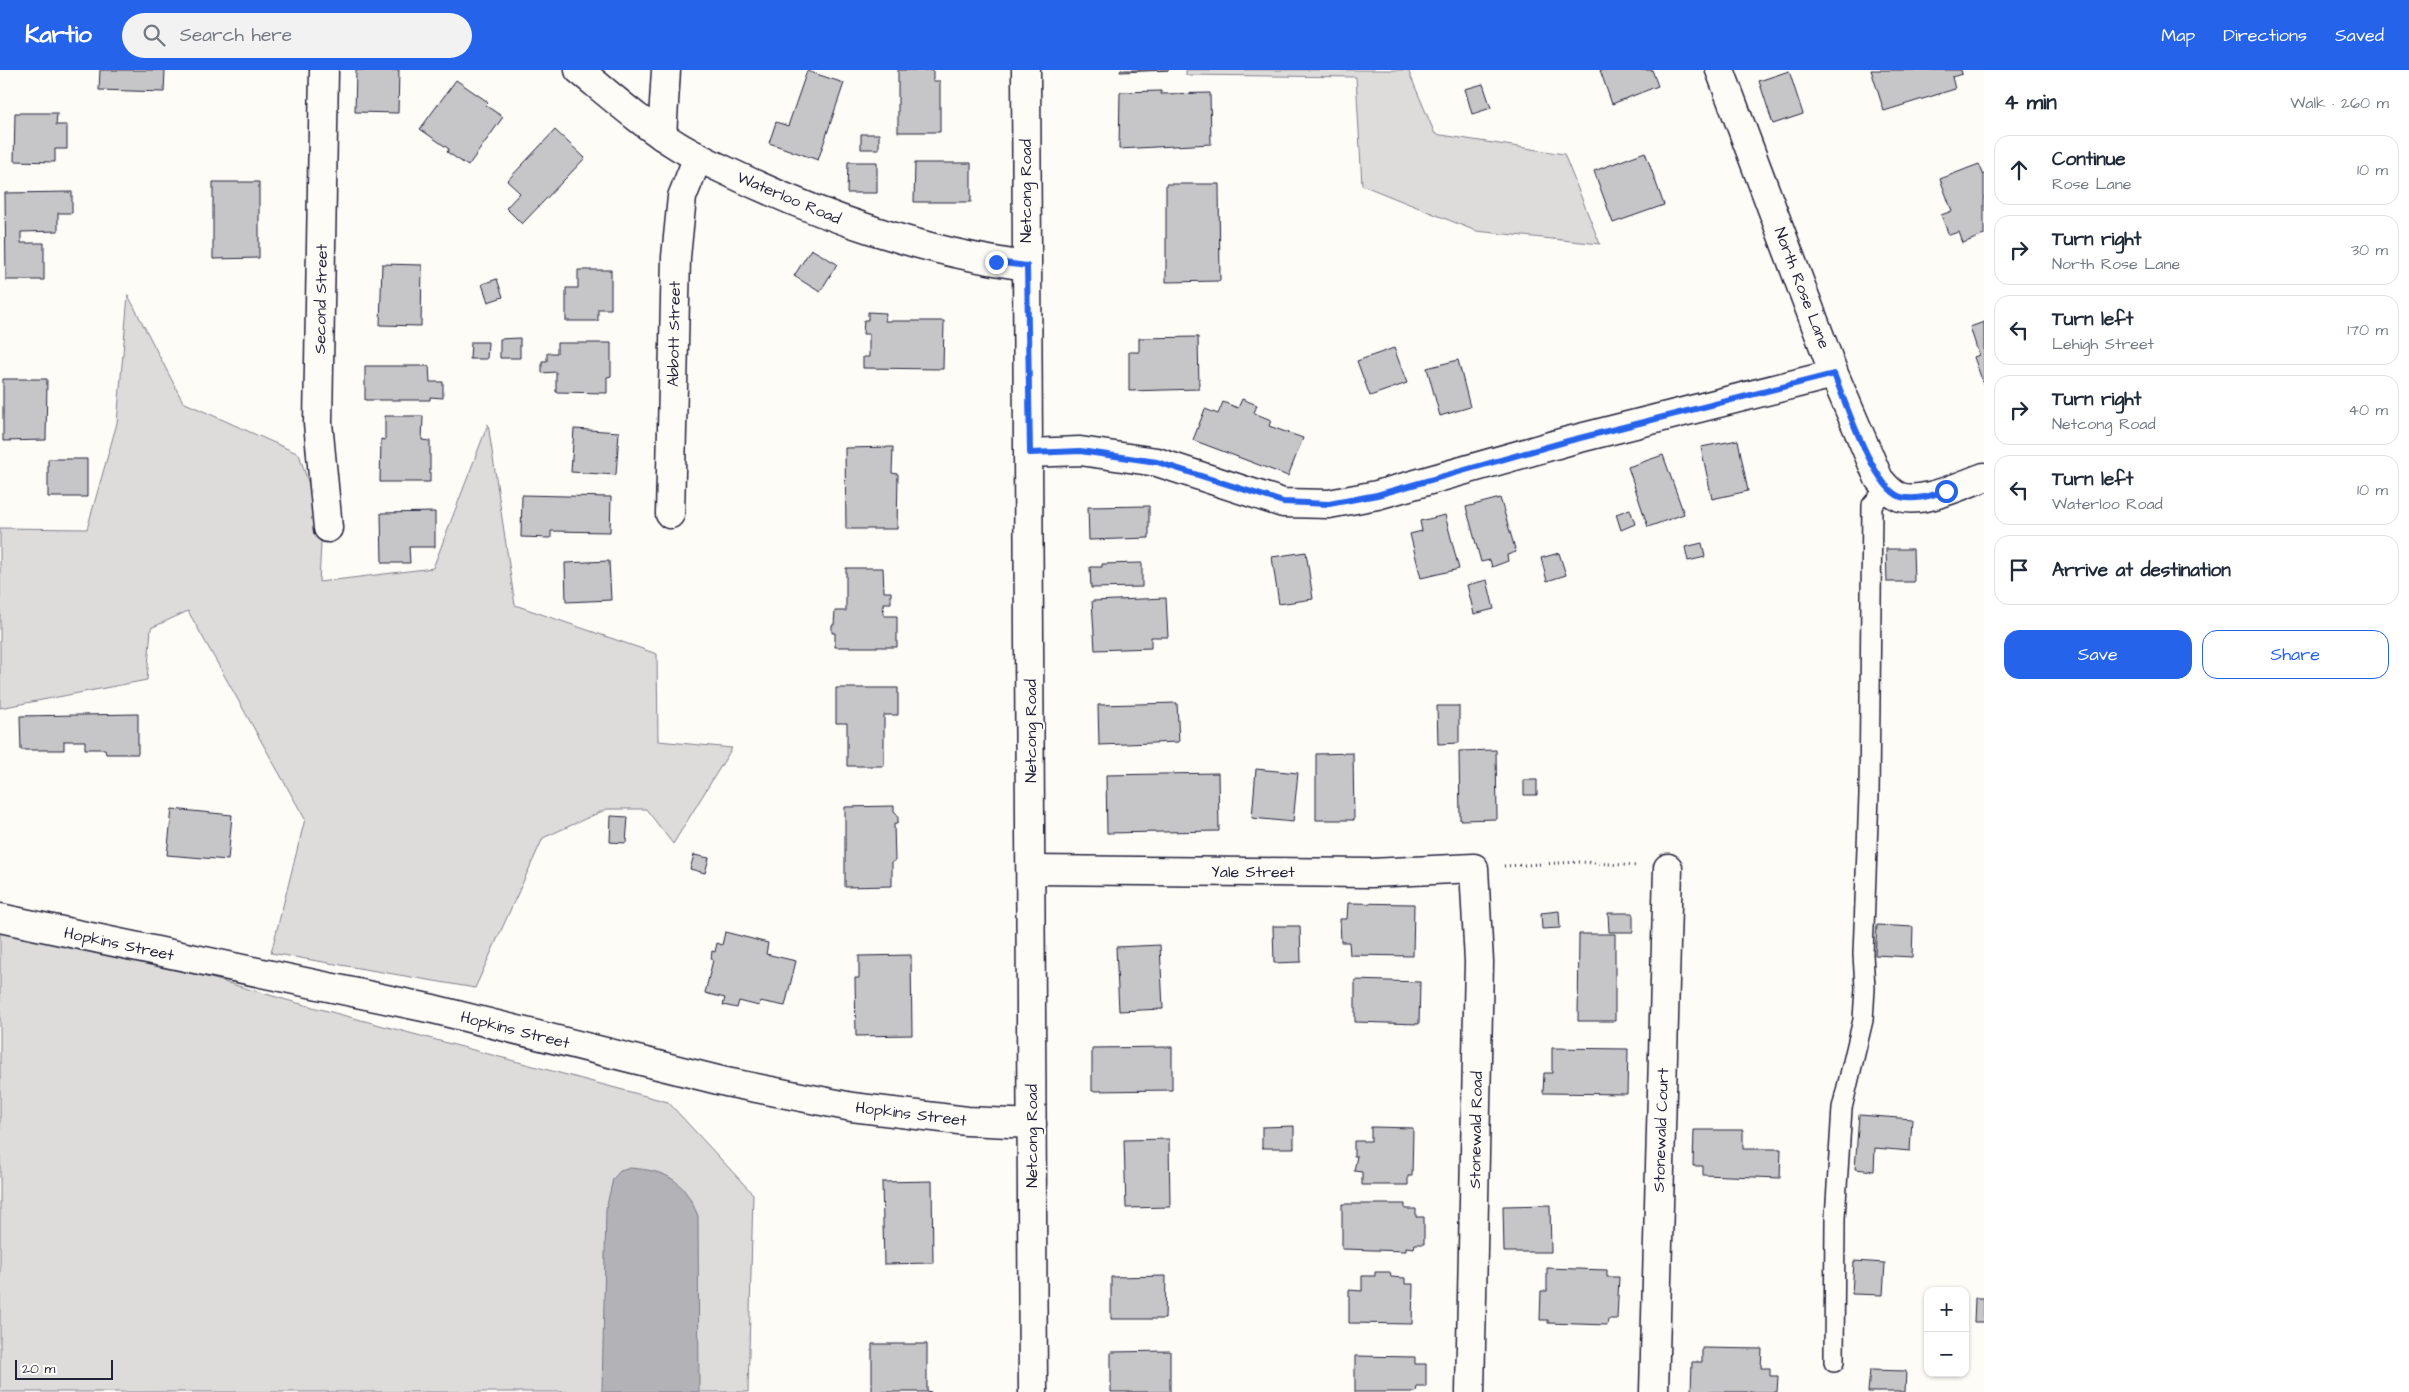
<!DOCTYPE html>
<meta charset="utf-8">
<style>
body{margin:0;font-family:"Architects Daughter",sans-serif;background:#f2f2f3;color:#1f2937}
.controls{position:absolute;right:15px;bottom:15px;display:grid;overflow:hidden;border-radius:10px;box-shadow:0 1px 4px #0004}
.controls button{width:45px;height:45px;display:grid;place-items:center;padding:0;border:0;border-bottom:1px solid #e0e1e3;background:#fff;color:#1f2937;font:25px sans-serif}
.scale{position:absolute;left:15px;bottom:12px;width:98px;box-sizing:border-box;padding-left:5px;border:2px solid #22223b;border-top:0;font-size:14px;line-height:18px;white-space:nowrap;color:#22223b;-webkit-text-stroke:4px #fdfcf7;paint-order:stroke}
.stop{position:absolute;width:15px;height:15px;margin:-11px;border:4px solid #2563eb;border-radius:50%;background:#fff}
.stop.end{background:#2563eb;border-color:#fff;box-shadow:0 1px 5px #0008}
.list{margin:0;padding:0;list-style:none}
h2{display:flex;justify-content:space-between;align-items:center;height:65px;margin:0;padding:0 20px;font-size:21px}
h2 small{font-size:16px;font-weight:400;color:#747a83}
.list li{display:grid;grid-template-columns:32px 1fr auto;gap:15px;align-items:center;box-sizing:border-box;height:70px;margin:0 10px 10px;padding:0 10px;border:1px solid #e0e1e3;border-radius:15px}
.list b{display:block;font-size:19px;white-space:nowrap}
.list p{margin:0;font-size:16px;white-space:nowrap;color:#747a83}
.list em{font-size:16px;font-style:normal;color:#747a83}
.actions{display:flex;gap:10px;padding:15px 20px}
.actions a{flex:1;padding:11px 0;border:1px solid #2563eb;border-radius:15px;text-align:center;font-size:18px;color:#2563eb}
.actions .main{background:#2563eb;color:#fff}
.icon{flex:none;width:28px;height:28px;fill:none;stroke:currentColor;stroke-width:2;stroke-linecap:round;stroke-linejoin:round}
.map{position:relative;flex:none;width:1984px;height:1322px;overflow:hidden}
header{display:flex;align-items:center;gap:30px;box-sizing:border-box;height:70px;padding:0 25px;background:#2563eb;color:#fff}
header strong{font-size:24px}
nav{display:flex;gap:28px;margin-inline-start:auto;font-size:18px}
.search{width:350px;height:45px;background:#f2f2f3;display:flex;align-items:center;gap:12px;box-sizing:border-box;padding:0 18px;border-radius:28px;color:#747a83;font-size:19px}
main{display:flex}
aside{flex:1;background:#fff}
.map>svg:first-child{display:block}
.green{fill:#dddcdb;stroke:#807f8b}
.water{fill:#b2b2b7;stroke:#787885}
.building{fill:#c6c6c8;stroke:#22223b}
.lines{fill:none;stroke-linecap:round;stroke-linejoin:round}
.service-casing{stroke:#22223b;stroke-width:22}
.minor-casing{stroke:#22223b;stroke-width:31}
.tertiary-casing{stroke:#22223b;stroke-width:31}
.path{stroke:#22223b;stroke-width:3;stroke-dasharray:1 4;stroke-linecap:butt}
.service{stroke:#fdfcf7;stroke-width:19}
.minor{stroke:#fdfcf7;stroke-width:28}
.tertiary{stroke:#fdfcf7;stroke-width:28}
.route{stroke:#2563eb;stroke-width:6}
.labels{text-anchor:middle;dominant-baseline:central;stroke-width:4;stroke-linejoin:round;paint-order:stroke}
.street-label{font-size:16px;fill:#22223b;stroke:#fdfcf7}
</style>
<header>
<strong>Kartio</strong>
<div class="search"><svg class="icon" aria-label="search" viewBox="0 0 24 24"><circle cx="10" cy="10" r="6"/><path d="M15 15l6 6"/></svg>Search here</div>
<nav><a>Map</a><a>Directions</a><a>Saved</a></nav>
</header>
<main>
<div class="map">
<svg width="1984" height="1322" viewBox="0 0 1984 1322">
<rect width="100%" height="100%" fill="#fdfcf7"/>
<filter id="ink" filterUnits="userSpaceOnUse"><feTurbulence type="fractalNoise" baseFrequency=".02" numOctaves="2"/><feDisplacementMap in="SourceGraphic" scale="10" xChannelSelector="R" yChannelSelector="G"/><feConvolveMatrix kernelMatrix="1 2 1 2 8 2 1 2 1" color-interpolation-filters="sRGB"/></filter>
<g filter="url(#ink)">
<path class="green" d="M1186 0H1408L1435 64 1564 84 1600 174 1476 161 1362 115 1356 7 1186 5Z
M128 225 183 332 299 384 322 455 319 512 433 498 488 354 515 535 657 584 658 671 732 678 673 774 646 739H607L543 768 475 918 271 883 305 749 188 541 151 558 147 610 0 638V458L87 459 117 353Z
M3 848 290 931 668 1032 753 1124 748 1322H0V850Z"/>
<path class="water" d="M630 1098C668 1101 683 1109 698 1146L699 1322H602L606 1139 613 1109 620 1101Z"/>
<path class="building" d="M100 0H165L164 22 99 20Z
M356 0H399L398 43 355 42Z
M898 0H933V11H940V62H898Z
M1120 0H1169L1120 2Z
M1600 0H1652L1658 16 1612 34Z
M1871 0H1961L1962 4 1952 7 1955 19 1884 41Z
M807 1 844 13 818 90 769 73 776 52 788 56Z
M1789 1 1803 44 1773 54 1759 11Z
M456 10 488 32 485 35 503 47 468 96 447 82 449 79 420 59Z
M1483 14 1491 38 1472 44 1465 19Z
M1161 21V24L1210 23 1211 74 1119 79 1120 22Z
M15 43H57L56 55H67V79H55V92L14 91Z
M555 60 585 88 522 154 506 138 520 123 507 111Z
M861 64H879V79H861Z
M1645 82 1664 135 1613 153 1594 101Z
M848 92H877V123H847Z
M915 93H971V132H914Z
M1979 94 1984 106V165L1963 173 1959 162 1949 165 1941 145 1952 141 1940 109Z
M213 112H259V188L213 189Z
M1166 114H1219L1220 211 1166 212Z
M72 122V143H58V161L21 162V173H44V210H6L5 123Z
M811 179 837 194 820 222 794 206Z
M382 194 422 195 421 256 380 255Z
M578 200H611V239H598V251H566V218H578Z
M497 209 503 227 488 232 482 214Z
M868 242 886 243 885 251H944L943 299 863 298V287H869V264H863L864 250H868Z
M1984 252V316L1974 287 1979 285 1970 257Z
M1198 267 1199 319 1129 321V282H1139V268Z
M520 268V288H500V269Z
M471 272H488L487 289H470Z
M557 273H611V306L607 307V323L556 322V302L542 303V291H547V283H557Z
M1394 278 1407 313 1370 326 1357 291Z
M1458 290 1470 337 1440 346 1427 298Z
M365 296H429L430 312H443V328L430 327V330H365Z
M3 309H47L46 370 3 371Z
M1242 329 1257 335 1254 343 1271 350 1269 356 1303 368 1288 406 1193 370 1205 339 1218 344 1223 332 1238 338Z
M385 346H423L422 370 430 371V412H380L381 369 385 370Z
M574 359 619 362 616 405 571 402Z
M1738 370 1748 421 1712 429 1701 377Z
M893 377 892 403 898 404 897 459H846L845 378Z
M1663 385 1684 444 1648 457 1628 397Z
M48 389H87V427H48Z
M522 425 611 427 610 462 551 461V468L521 467Z
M1500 428 1516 482 1507 485 1508 491 1492 497 1490 490 1481 492 1466 437Z
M1149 436V468L1089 470 1088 437Z
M1630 439 1635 454 1621 460 1616 444Z
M435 442V477H409L410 493H382L381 443Z
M1445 445 1459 499 1421 508 1410 464 1422 461 1420 451Z
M1702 473 1705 487 1688 491 1685 477Z
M1886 479H1913L1914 512H1887Z
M1306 482 1313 529 1279 534 1272 487Z
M1559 483 1566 505 1547 511 1541 488Z
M609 491 611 530 566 532 565 493Z
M1142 493V517L1091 518 1090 497H1102V494Z
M846 498H883L884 522H891V533H883L884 546H897V577H835V563H832V555H834L835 541H846Z
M1487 510 1494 539 1474 544 1467 515Z
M1166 528 1168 567H1151V578L1095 580 1092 531Z
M836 618H898V645H884V696H847V653H836Z
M1177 633 1179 672 1099 675 1098 635Z
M1437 636H1459V673L1438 674Z
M138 644V684H106L105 679H85V671H64V680H21L20 646Z
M1496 680 1497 749 1460 750 1459 681Z
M1353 683 1354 750H1316V684Z
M1256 699 1298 703 1293 752 1252 748Z
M1218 703 1219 761 1107 763 1106 705Z
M1524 710H1537V725H1524Z
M894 736V741L898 745V752L894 754 895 791 892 792V816L845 817V737Z
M172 739 232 745 228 790 167 785Z
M611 746 628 747 626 773 610 772Z
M694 785 709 788 705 803 690 799Z
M1348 833 1414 834 1413 886 1350 885 1349 872H1341L1340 849H1347Z
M1559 841 1560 858 1542 859 1541 843Z
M1608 843H1633V862H1609Z
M1877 855 1913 857 1912 887 1875 885Z
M1273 856H1300L1301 892 1274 893Z
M725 862 768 873 766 884 796 891 785 936 760 931 759 936 739 931 737 938 723 935 725 928 705 923 713 890 711 889 712 881 715 882 717 873 722 875Z
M1579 864H1615V951H1578Z
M1160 875 1163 939 1119 941 1116 877Z
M911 885 912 965 856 966 855 908H859V886Z
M1355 910 1420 912 1419 954 1355 952Z
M1172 977V1020L1092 1021V978Z
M1552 978 1628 979 1627 1024 1543 1023 1544 1003H1552Z
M1859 1045 1912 1049 1910 1081 1875 1078 1874 1101 1855 1099Z
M1294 1056V1078H1262V1057Z
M1371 1057 1413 1058 1412 1106H1408V1115H1362V1102L1354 1101 1357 1086H1354V1071H1371Z
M1694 1060H1743V1079H1781L1780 1108 1703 1105V1096H1693Z
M1169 1069 1170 1137 1126 1138 1124 1070Z
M932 1111 933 1193 884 1194 882 1112Z
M1342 1134H1405V1139H1416V1147H1424V1174H1415L1414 1178 1406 1177V1181L1342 1179Z
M1550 1135 1551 1182H1504L1503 1136Z
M1854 1191 1885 1193 1883 1225 1852 1224Z
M1547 1198 1607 1200V1207H1619L1617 1249H1608L1607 1255 1548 1253V1250H1540L1541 1221H1547Z
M1375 1202H1390L1391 1207 1405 1208V1214H1413L1412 1254 1349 1253V1220L1362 1221V1206H1375Z
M1166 1206 1165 1249H1111V1207Z
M1975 1228H1984V1252H1974Z
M872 1274H927V1321L931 1322H872Z
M1702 1278 1762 1279 1761 1298H1770V1306H1778L1777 1322H1691L1692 1292H1702Z
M1170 1281V1322H1111V1282Z
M1355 1286 1415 1287V1294H1426V1317H1417L1416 1322H1355Z
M1870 1300 1906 1301 1905 1322H1868Z"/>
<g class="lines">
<g class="service-casing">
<path id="service" d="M1834 1292 1835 1148 1842 1038 1863 950 1865 918 1863 884 1869 725 1872 435 1887 418"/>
</g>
<g class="minor-casing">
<path id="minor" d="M324 0 318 353 328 458
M1720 0 1834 304 1879 409C1885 416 1891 424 1900 427 1923 434 1962 415 1984 407
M662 66 666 0
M1029 383 1080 381 1157 392 1283 433 1329 434 1377 425 1568 371 1834 304
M670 444 676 187 682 127 698 87
M1031 800 1371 803 1474 798 1479 892 1470 1322
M0 848 433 939 726 1012 852 1037 967 1051 1032 1054
M1654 1322 1668 798"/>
</g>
<g class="tertiary-casing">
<path id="tertiary" d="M579 0C611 26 642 54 678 76 696 87 716 96 735 105 825 148 928 183 1027 196
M1026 0 1033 1322"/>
</g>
<path class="path" d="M1504 796 1580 792 1637 796"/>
<use href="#service" class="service"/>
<use href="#minor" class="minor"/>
<use href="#tertiary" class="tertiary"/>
</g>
</g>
<g class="lines" filter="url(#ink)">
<path class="route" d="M996 192 1027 196 1030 383 1080 381 1157 392 1283 432 1329 434 1377 425 1568 371 1834 304C1845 331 1874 419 1901 427 1916 431 1932 425 1946 421"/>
</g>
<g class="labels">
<g class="street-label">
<text transform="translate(1026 121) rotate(-90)">Netcong Road</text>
<text transform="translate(789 128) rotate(23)">Waterloo Road</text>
<text transform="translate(1802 218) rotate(69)">North Rose Lane</text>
<text transform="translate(321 229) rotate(-89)">Second Street</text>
<text transform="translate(674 264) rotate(-89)">Abbott Street</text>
<text transform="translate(1031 661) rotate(-90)">Netcong Road</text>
<text x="1253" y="802">Yale Street</text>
<text transform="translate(119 874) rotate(12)">Hopkins Street</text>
<text transform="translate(515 960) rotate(14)">Hopkins Street</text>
<text transform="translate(911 1044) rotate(7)">Hopkins Street</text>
<text transform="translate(1476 1060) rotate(-89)">Stonewald Road</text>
<text transform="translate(1661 1060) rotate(-88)">Stonewald Court</text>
<text transform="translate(1032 1066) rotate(-90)">Netcong Road</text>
</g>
</g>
</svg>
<div class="controls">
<button>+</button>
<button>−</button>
</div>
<div class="scale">20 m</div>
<div class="stop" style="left:1946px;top:421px"></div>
<div class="stop end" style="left:996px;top:192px"></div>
</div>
<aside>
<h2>4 min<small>Walk · 260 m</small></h2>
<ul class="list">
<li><svg class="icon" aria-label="ahead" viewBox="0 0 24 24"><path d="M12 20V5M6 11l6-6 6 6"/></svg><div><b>Continue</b><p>Rose Lane</p></div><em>10 m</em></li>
<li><svg class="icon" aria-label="right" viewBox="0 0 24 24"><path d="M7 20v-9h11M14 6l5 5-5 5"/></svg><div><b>Turn right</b><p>North Rose Lane</p></div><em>30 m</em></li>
<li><svg class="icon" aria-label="left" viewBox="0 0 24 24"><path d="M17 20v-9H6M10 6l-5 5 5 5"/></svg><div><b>Turn left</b><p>Lehigh Street</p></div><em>170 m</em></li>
<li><svg class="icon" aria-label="right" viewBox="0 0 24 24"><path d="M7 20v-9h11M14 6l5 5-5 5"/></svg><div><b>Turn right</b><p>Netcong Road</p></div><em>40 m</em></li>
<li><svg class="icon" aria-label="left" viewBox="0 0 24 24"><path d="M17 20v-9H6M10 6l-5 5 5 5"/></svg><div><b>Turn left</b><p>Waterloo Road</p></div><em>10 m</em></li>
<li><svg class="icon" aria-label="arrive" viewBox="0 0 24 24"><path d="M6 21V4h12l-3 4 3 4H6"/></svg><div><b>Arrive at destination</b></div></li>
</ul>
<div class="actions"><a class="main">Save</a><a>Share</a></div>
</aside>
</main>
